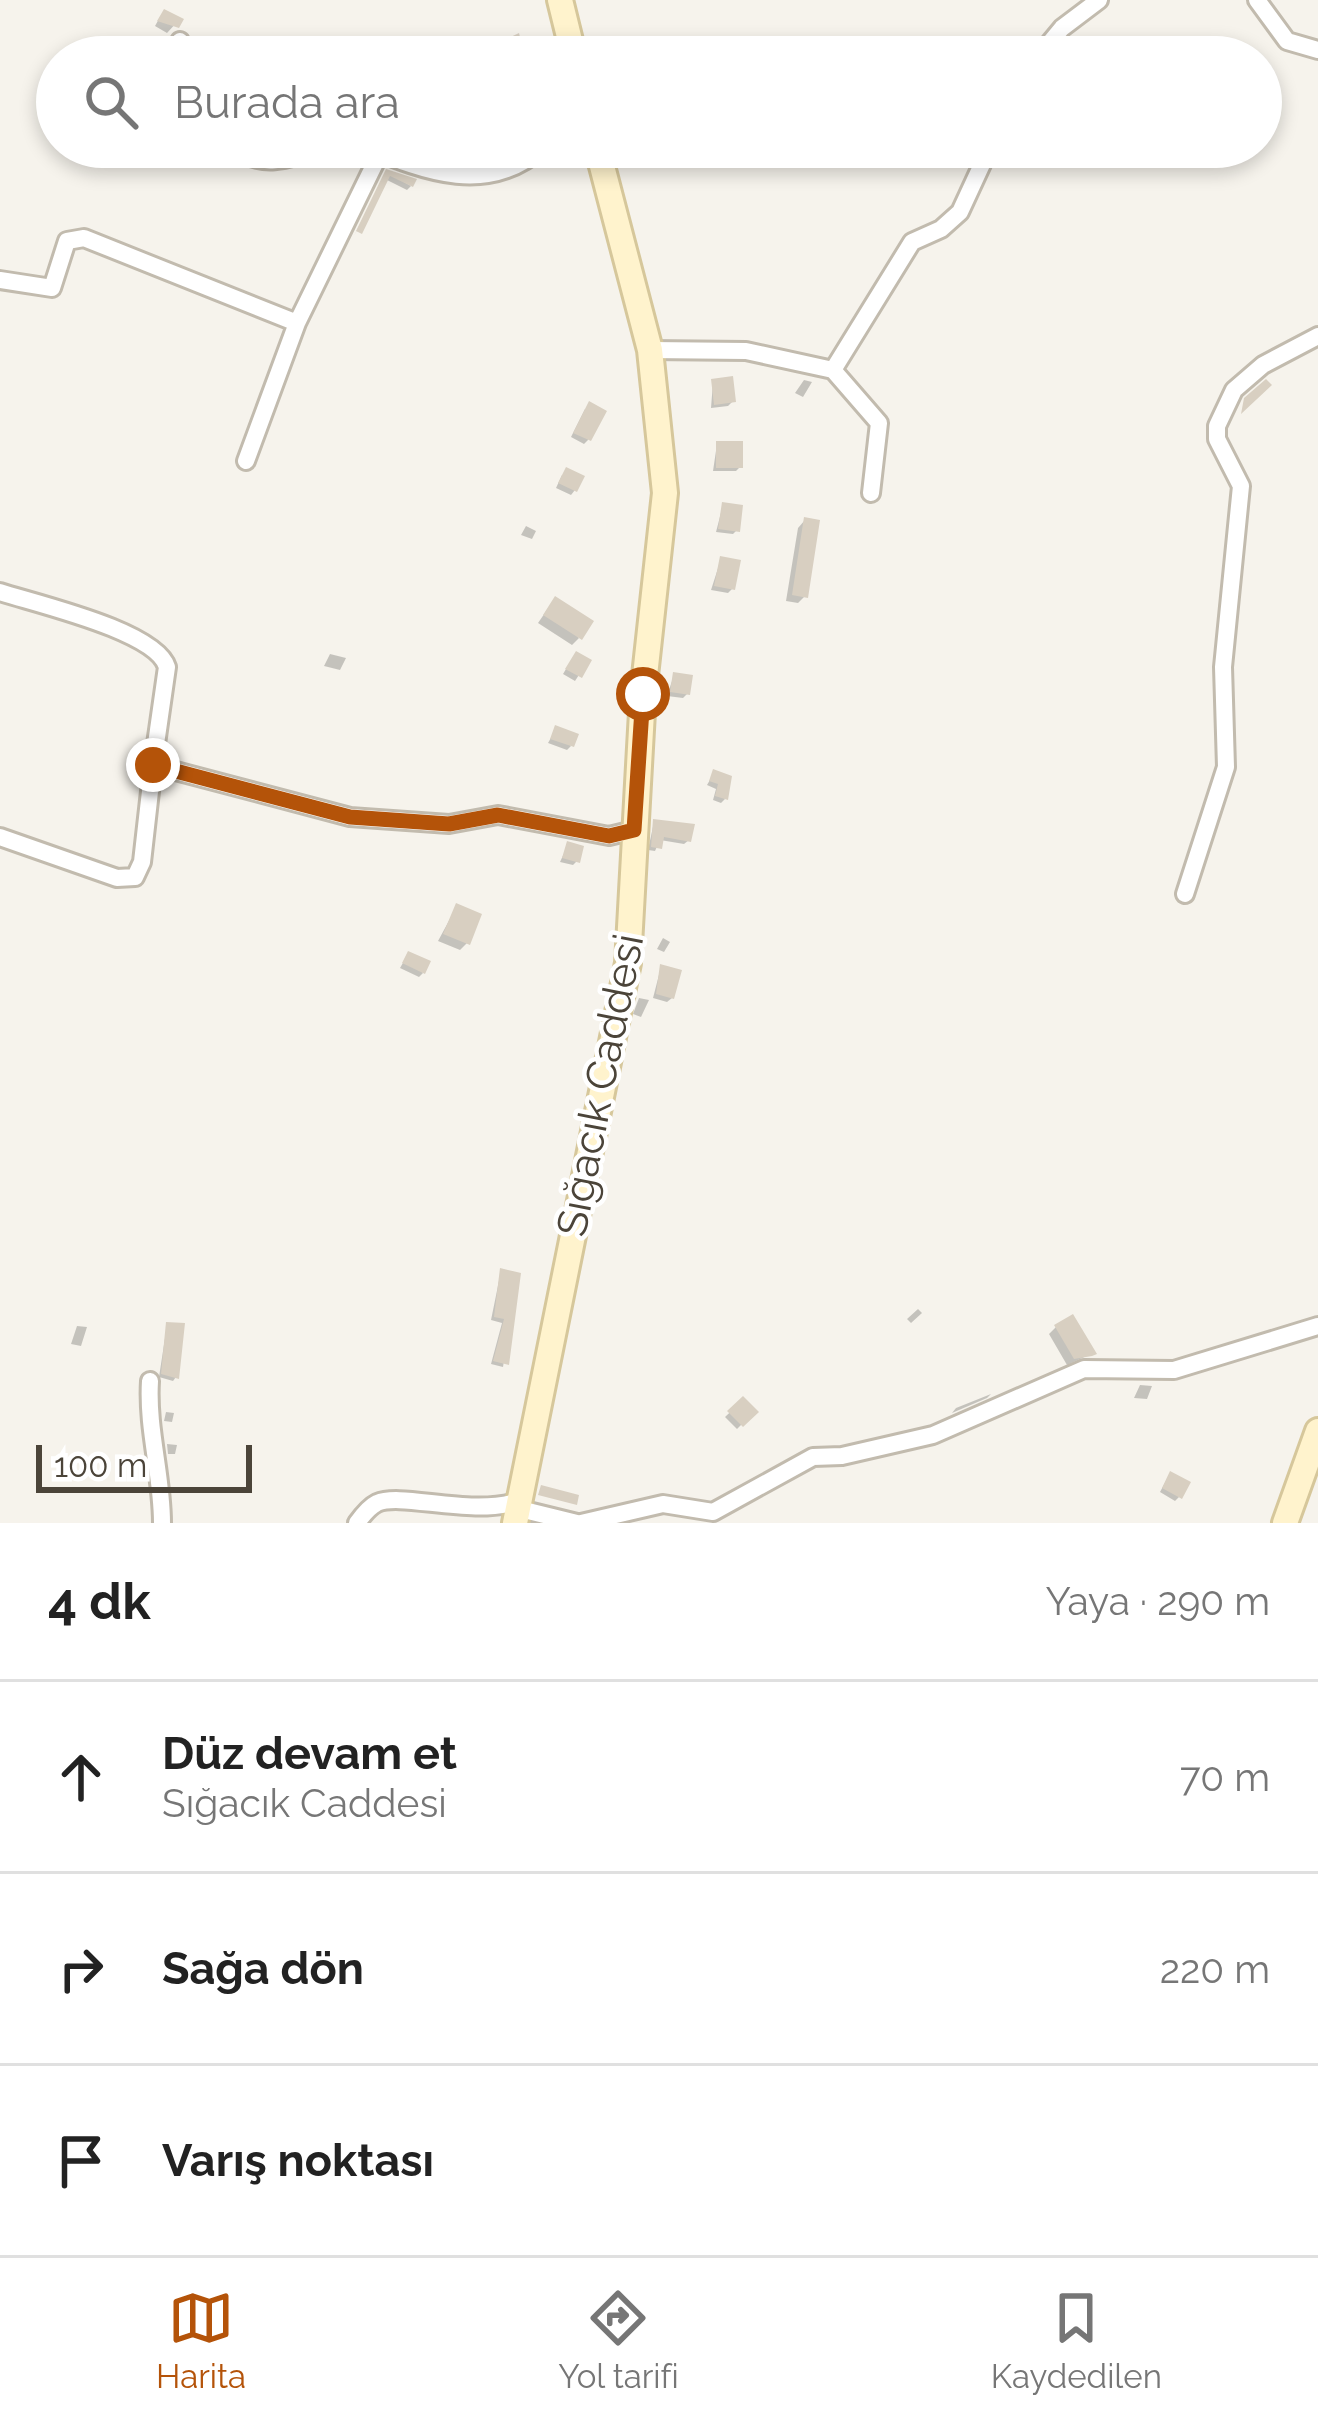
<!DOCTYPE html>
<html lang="tr">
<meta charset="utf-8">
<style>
body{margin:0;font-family:Raleway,sans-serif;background:#f2f2f2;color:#222}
.scale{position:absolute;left:36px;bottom:30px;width:216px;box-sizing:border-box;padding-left:12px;border:6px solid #4b4439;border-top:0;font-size:33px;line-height:42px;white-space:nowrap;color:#4b4439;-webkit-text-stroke:9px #fff;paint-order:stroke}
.stop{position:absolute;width:36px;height:36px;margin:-27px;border:9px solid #b45309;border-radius:50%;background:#fff}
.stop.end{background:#b45309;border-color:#fff;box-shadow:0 3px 12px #0008}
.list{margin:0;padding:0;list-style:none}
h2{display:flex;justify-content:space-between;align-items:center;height:156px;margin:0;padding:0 48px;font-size:51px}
h2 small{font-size:39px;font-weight:400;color:#767676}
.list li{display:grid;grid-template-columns:78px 1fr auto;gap:36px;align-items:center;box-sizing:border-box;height:192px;padding:0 48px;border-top:3px solid #e0e0e0}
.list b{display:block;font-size:45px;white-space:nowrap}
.list p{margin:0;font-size:39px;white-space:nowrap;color:#767676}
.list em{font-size:39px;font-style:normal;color:#767676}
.icon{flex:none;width:66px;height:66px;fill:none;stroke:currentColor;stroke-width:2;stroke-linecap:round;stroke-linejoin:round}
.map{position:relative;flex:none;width:1318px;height:1523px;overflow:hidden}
.search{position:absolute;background:#fff;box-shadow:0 6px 18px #0003;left:36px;right:36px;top:36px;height:132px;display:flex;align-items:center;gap:30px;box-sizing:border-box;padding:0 42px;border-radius:66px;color:#767676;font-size:45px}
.sheet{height:732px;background:#fff}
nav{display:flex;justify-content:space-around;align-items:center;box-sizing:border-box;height:168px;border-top:3px solid #e0e0e0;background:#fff;font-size:33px;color:#767676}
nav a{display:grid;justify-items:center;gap:6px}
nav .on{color:#b45309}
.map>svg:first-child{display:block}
.shadow{fill:#0003}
.building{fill:#d8cfc1}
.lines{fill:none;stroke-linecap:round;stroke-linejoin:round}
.street-casing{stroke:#c2bbae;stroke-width:22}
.secondary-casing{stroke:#d6c79b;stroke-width:30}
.street{stroke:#fff;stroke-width:16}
.secondary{stroke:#fff3cd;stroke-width:24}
.route{stroke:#b45309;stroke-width:15}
.labels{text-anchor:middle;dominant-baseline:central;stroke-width:9;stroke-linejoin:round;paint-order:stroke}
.street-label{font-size:42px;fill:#4b4439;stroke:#fff}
</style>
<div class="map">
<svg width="1318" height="1523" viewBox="0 0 1318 1523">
<rect width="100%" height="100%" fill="#f6f3ec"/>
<path class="shadow" d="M160 17 179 20 167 33 155 26Z
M387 172 411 186 407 190 385 179 354 236Z
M804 380 812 382 803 397 795 393Z
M713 382 733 401 728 406 711 408Z
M585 409 588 440 584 444 571 437Z
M717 444 740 467 736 471H713Z
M562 475 575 490 571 495 556 488Z
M723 505 737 530 733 534 716 532Z
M805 520V596L798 603 786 601 798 528Z
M526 526 536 531 532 539 521 535Z
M721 559 732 589 728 593 711 590Z
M549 607 579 638 572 645 538 623Z
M330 654 346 658 340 670 324 666Z
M572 659 588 661 575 681 563 674Z
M674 675 687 694 683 698 667 696Z
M556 729 571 746 567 750 548 743Z
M714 773 725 799 721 803 713 800 716 789 707 785Z
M654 822 689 840 684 844 660 840 655 851 648 850Z
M568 845 577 861 573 865 560 862Z
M457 906 467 943 460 950 438 941Z
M663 938 670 942 664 952 657 949Z
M408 954 423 973 419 977 400 968Z
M661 967 672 998 667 1002 653 998Z
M639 998 649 1000 641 1017 633 1014Z
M501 1271 518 1275 503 1367 491 1364 502 1323 491 1320Z
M918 1309 922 1313 911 1323 907 1319Z
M167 1325 176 1377 173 1381 159 1377Z
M77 1326 87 1327 81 1346 71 1344Z
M1056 1327 1093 1353 1067 1365 1049 1334Z
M1140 1385 1152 1386 1147 1399 1134 1398Z
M991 1394 987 1398 952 1413 956 1408Z
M743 1400 754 1412 737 1429 725 1417Z
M166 1412 174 1413 172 1422 164 1421Z
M167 1444 177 1445 175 1454H168Z
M1167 1479 1179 1497 1175 1501 1160 1492Z"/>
<path class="building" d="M164 9 184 19 179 28 157 21Z
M519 33 525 57H497L494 45Z
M386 169 417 179 413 187 390 176 362 234 356 231Z
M733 376 736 402 714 405 711 379Z
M1266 379 1272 385 1241 414 1244 398Z
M589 401 607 411 591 441 573 433Z
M716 441H743V468H716Z
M566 467 585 476 577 492 558 483Z
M722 502 743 505 740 532 718 529Z
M804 517 820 520 808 598 792 595Z
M720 556 741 560 735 590 714 586Z
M555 596 594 621 582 640 543 615Z
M576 651 592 660 582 678 565 669Z
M673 672 693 675 690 695 670 692Z
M555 725 579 734 574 747 550 739Z
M713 769 732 776 728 800 715 796 718 784 709 781Z
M653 819 695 824 691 842 664 837 662 849 651 847Z
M567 841 584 846 580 863 562 858Z
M456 903 482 914 470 945 443 934Z
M408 951 431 961 425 974 402 963Z
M660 964 682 970 674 999 656 994Z
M500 1268 521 1273 509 1365 493 1361 504 1319 494 1317Z
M1073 1314 1097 1354 1092 1356 1074 1359 1054 1325Z
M166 1322 185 1323 179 1379 161 1374Z
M743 1396 759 1412 743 1427 727 1411Z
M1170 1471 1191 1482 1182 1499 1162 1488Z
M541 1485 579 1495 577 1505 538 1495Z"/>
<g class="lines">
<g class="street-casing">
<path id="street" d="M1257 0 1287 41 1318 50
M174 57 180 41
M1038 57 1062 28 1099 0
M233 147C263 170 289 159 321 147
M366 147C426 172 489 196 543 147
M0 280 52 288 67 241 84 238 297 323 380 153
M650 350 746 351 833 370 879 423 871 493
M833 370 912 242 941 229 960 212 990 147
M246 461 297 323
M0 592C37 604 156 631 167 667L153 765 350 817 449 824 498 815 609 836 634 830
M0 837 117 878 135 877 142 862 153 765
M1185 894 1226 767 1223 667 1241 486 1217 439V426L1234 390 1263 365 1318 336
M150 1381C147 1430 162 1474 162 1523
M357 1523C362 1516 369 1507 377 1503 402 1492 471 1517 519 1501L524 1510 577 1523
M581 1523 663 1504 713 1512 813 1457 842 1456 933 1435 1084 1369 1174 1370 1318 1326"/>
</g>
<g class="secondary-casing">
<path id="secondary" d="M560 0 574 57
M515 1523 628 963 643 694 665 493 650 350 597 147
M1285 1523 1318 1431"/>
</g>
<use href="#street" class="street"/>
<use href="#secondary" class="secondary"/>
</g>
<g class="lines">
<path class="route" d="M153 765 350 817 449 824 498 815 609 836 634 830 643 694"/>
</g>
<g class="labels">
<g class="street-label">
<text transform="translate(600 1085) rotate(-79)">Sığacık Caddesi</text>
</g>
</g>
</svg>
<div class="scale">100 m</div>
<div class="stop" style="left:643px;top:694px"></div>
<div class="stop end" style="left:153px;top:765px"></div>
<div class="search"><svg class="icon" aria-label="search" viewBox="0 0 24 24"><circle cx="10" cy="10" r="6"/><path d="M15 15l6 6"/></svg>Burada ara</div>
</div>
<section class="sheet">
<h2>4 dk<small>Yaya · 290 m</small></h2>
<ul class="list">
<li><svg class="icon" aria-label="ahead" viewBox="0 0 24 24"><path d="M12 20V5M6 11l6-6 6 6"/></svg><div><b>Düz devam et</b><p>Sığacık Caddesi</p></div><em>70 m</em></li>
<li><svg class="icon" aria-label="right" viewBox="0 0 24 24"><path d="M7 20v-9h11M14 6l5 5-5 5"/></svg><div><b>Sağa dön</b></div><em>220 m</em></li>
<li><svg class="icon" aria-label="arrive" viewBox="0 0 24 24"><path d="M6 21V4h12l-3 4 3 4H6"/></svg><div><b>Varış noktası</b></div></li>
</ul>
</section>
<nav>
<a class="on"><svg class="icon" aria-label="map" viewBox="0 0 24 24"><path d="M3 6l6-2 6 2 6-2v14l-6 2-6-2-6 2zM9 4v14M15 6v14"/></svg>Harita</a>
<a><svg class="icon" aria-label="directions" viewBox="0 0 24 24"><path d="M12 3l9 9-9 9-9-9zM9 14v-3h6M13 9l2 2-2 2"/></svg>Yol tarifi</a>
<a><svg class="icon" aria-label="saved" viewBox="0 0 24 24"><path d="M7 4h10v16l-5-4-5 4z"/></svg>Kaydedilen</a>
</nav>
